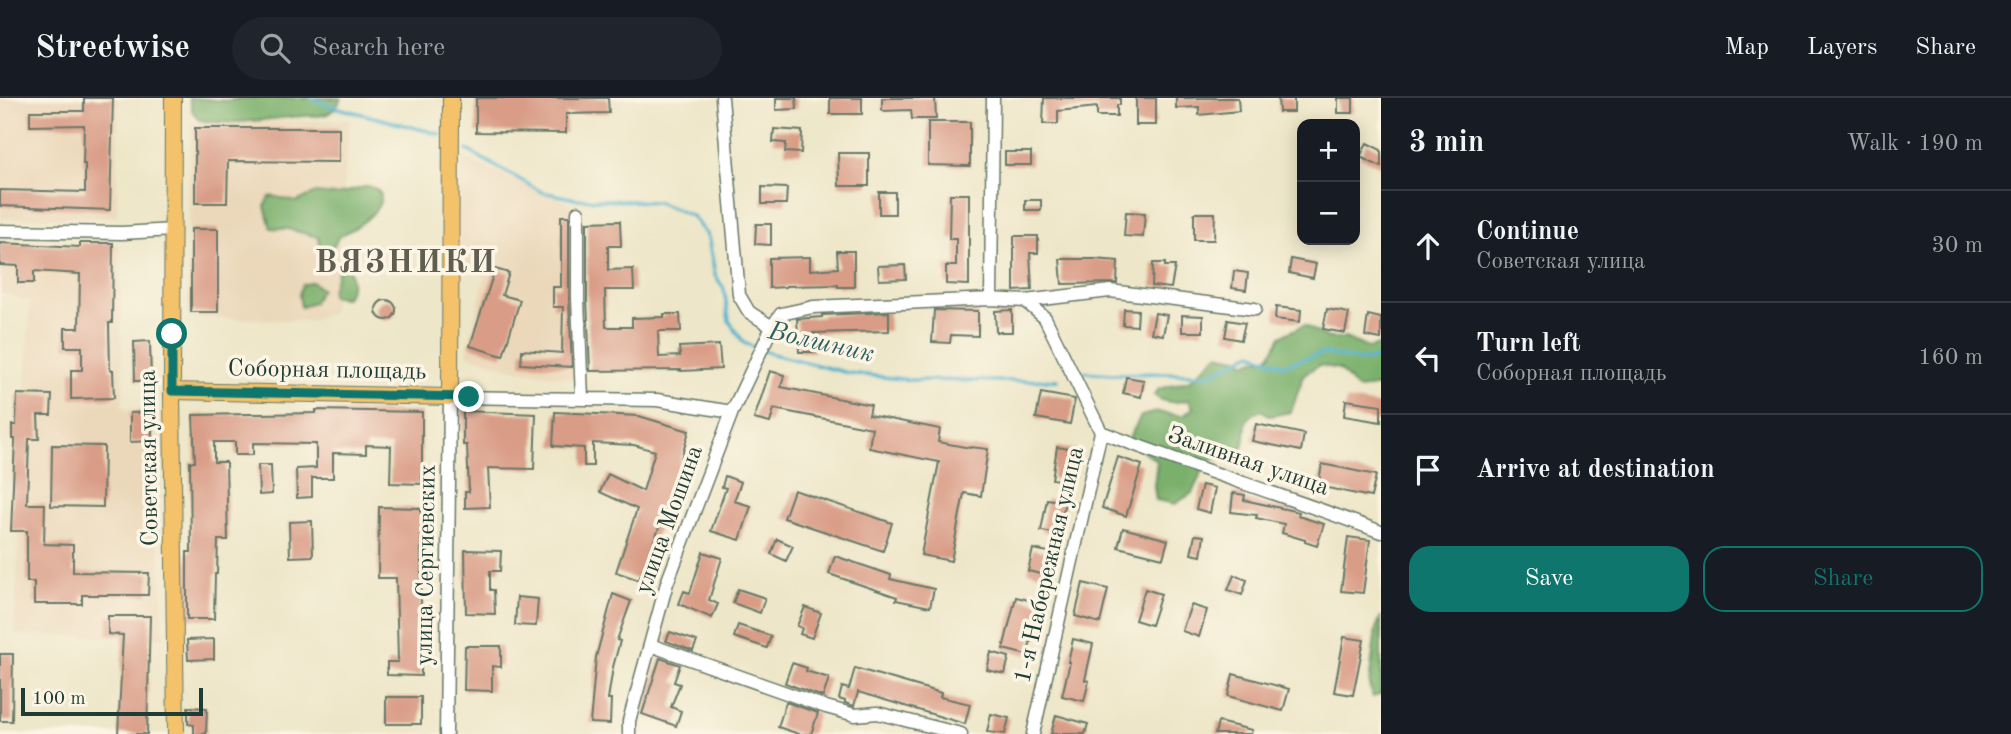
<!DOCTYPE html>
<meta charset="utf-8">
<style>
body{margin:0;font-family:"Old Standard TT",serif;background:#20242c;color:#f1f3f6}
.controls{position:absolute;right:21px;top:21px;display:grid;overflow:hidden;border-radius:14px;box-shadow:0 4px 18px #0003}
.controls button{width:63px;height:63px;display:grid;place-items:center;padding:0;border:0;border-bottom:2px solid #363941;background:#171b24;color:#f1f3f6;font:35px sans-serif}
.scale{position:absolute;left:21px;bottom:18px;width:182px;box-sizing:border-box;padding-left:7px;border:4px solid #1f3d34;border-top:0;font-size:19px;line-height:24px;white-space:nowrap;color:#1f3d34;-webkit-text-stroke:5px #fcf5e5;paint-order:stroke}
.stop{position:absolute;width:21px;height:21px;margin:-16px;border:5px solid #0f766e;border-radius:50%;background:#fff}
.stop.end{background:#0f766e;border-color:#fff;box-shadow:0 2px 7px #0008}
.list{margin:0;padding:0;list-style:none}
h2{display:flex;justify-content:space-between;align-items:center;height:91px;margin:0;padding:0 28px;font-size:30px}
h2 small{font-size:23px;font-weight:400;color:#9ea1a6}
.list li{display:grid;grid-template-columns:46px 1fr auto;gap:21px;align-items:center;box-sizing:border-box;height:112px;padding:0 28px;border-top:2px solid #363941}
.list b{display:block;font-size:26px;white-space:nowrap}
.list p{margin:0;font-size:23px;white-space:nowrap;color:#9ea1a6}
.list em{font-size:23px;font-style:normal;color:#9ea1a6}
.actions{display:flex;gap:14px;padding:21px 28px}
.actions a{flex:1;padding:16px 0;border:2px solid #0f766e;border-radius:21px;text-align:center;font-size:24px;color:#0f766e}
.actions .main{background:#0f766e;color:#fff}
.icon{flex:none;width:38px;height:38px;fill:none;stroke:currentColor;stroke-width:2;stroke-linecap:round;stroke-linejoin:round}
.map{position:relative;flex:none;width:1381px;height:636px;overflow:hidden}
header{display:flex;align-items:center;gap:42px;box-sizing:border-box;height:98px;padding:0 35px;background:#171b24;border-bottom:2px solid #363941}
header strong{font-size:33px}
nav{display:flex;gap:38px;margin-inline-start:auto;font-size:24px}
.search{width:490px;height:63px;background:#20242c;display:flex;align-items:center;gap:18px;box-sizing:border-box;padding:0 24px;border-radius:38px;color:#9ea1a6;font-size:26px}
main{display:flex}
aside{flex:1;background:#171b24}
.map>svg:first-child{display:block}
.built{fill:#ebd8ba}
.forest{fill:#7ab06c;stroke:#4c7650;stroke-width:2}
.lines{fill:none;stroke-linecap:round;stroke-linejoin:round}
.stream{stroke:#4eb1cd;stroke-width:3.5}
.building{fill:#d99c86}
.minor-casing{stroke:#677868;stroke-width:15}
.major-casing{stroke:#677868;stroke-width:18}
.minor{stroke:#fff;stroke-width:12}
.major{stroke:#f4c26a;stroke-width:16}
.route{stroke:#0f766e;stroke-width:9}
.labels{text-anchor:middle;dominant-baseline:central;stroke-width:7;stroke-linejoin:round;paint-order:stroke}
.street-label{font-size:24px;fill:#1f3d34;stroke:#fcf5e5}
.water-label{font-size:26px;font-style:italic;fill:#2d6062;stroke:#fcf5e5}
.district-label{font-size:32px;font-weight:bold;letter-spacing:2px;fill:#605e51;stroke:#fcf5e5}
</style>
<header>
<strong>Streetwise</strong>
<div class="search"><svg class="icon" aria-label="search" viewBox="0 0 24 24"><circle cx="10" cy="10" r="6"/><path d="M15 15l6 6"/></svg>Search here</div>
<nav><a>Map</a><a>Layers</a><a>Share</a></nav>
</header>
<main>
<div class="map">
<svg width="1381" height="636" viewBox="0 0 1381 636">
<rect width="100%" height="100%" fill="#fcf5e5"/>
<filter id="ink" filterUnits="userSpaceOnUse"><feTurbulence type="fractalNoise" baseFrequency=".0143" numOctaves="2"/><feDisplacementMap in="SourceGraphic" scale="14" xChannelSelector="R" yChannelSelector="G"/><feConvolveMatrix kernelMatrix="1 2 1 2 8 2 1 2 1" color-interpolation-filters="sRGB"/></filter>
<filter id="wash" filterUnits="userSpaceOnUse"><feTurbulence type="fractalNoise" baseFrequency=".00686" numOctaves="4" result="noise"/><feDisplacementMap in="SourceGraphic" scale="28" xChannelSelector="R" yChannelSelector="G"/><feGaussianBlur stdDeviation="1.57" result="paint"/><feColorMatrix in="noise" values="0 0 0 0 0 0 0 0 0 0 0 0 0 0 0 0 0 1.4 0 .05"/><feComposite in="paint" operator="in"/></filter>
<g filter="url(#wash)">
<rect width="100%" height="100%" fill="#ede6c8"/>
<path class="built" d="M0 0H118L117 119 0 121Z
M350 22 332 215 309 223 188 219 190 24Z
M461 59 576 108V281L517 272 468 257V248L485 179 458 162 459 78Z
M119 147 123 311 152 312 164 540 14 537 30 204 0 195V148Z"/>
<path class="forest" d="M189 0C207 0 225 6 241 0H341C338 7 334 13 327 16 320 19 313 17 305 18 267 20 238 28 199 22L193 14Z
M368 88C396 95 372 118 359 127 353 132 346 134 340 138 337 140 336 144 334 147 332 150 328 151 325 153L322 152 318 139 288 131 271 130 265 108 269 99 273 98 296 104 316 95 336 97Z
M348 167C352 180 354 190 345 200L332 198 331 193 340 168Z
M312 184 321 191 314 204 301 209 299 196 302 187Z
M1304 227 1328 240H1345L1368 250 1381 247V288L1357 291 1339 271 1320 267 1304 276 1291 314 1270 318 1261 312 1252 317 1246 323C1245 362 1242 354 1207 363L1192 395 1175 406 1156 402 1154 388 1157 363 1128 342 1141 318 1156 314 1183 318 1193 310 1189 302C1176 305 1164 306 1154 297L1159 291 1191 282 1218 256 1242 261 1244 265 1270 258 1281 238Z
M1381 518V596L1373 599 1369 587 1376 531Z"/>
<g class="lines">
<path class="stream" d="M311 0 327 7 439 36
M467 52 542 94 576 101 657 104 692 118 708 139 715 177 724 191 729 223 744 245 769 255 848 275 910 282 1001 283 1058 282
M1086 274 1112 276 1167 275 1208 277 1252 255 1283 267 1323 255 1363 263 1381 259"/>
</g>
<g id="blocks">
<path class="building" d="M84 0H113L110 112 0 108V92L85 94V66H83L84 27 30 28V13H84Z
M476 0H608L609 15 566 16V35L476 34Z
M776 0H796L797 11 776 12Z
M830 0H862V16H830Z
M882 0H935L936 21H912L911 12 882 13Z
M1044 0H1120V7H1117V18H1097V9L1058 13V26H1043Z
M1136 0H1156V27H1136Z
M1176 0H1238L1239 13 1199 17V9L1176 10Z
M1278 0H1294V14H1279Z
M1338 0H1353V15H1338Z
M928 24H970V68L928 67Z
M195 30H339V64L228 63 227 105H195Z
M774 31 802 33 801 55 785 54 786 45 773 44Z
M1367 45 1381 52V69L1360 59Z
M1005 54H1031V67H1005Z
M838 55H869V88H839Z
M762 89 787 90 786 106H762Z
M879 94H895V116H879Z
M950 96H969V187L946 186V168H956V141H949Z
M1025 102H1041V112H1025Z
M1126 114 1145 115 1143 139 1124 138Z
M1194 115H1215L1214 142H1194Z
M561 118H569V201L572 269 521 266 522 252 562 255 563 209H553V189H561Z
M620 123 621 148H608V172L633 171 634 192H605L606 229H632V220L664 219V216H680L681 233H658L659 259 680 258 679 249 719 247 721 271 681 273V272L590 273 587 201V124Z
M756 126H771V147L755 146Z
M191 131H218V214H191Z
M1014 138H1038V155H1030L1032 192 1014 193Z
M0 145 80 149V145H113L112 225H109L110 272H113L114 300 71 301V272H82V249H65V230H79L80 176 34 173V185H18V168L0 167Z
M837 153H854V189H838V187L786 188V189L769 190V160L810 159V172L838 170Z
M1060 161H1094L1118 163 1117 185 1062 186Z
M1291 161 1316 166 1313 180 1289 175Z
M1153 165H1165V168H1175L1171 190 1152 188Z
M905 167 906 181 879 182 878 168Z
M495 171 509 175 502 197 520 202 503 258 470 248Z
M1234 173 1248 175 1246 192 1232 190Z
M376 212a10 10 0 1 1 20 0a10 10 0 1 1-20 0Z
M1276 209 1301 212 1300 224 1275 221Z
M1124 211 1138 212 1137 228 1123 227Z
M1327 211 1349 215 1345 235 1323 231Z
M934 212 978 213V238L951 237 950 245 932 244Z
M1012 212V234H996L995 213Z
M889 214V233L813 235 814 254H799L797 221 822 219V217Z
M1155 215 1167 217 1163 237 1151 235Z
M1182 217 1203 218V234H1182Z
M1368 217 1381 220V241L1365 238Z
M1228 222 1245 225 1241 242 1225 239Z
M150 243 151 283H135L134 244Z
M770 273 784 277 781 289 871 307 869 317 940 331 938 344 970 350 971 349 988 351 981 398 964 395 951 463 921 457 939 364 869 350 872 330 774 311 770 325 754 321Z
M1126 279 1144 282 1141 299 1123 295Z
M1041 295 1075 301 1070 326 1036 320Z
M17 296 52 297 51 317H38L39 341H29L27 406H45L44 446 73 447V474L149 475 148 497H82V506H34V484H27V433H11L15 341H12V327H16Z
M1346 302 1381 307V324L1344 318Z
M316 312 422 314V386L390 385 391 348 366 347V356L333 355V380H312V399L297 400 296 371 316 370V346L253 345V357H235V344H214V364H226L228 442H218L217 476H215L214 521H187V454H191L190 364H195L193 317 316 315Z
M463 313 536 316 534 371 488 370 490 409 465 410V394H469L467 347H463Z
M152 314V343L130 344V315Z
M555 314 639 318 689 333 670 401 639 482 616 474 637 411 600 394 608 376 643 393 655 353 634 347 593 345V368H584V350L553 348Z
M1256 326 1304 336 1301 353 1252 343Z
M52 347 104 348 103 409 51 408Z
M1057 349 1076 352 1071 384 1052 381Z
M1118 359 1142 367 1126 418 1102 410Z
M1322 366 1376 377 1371 399 1318 388Z
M258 367H271L272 396 259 397Z
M725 378 741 384 734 403 751 408 740 442 711 433 726 390 722 389Z
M1202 387 1215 390 1210 415 1196 411Z
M794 392 892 425 883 453 784 420Z
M1233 395 1245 397 1244 402 1299 414 1298 418 1324 426 1317 448 1305 444V442L1282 435 1284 426 1256 420 1257 417 1231 414Z
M1047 401 1065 404 1059 436 1041 433Z
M379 409 421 410V578L387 577V564H398L396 480H378Z
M312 423 313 458 290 459 289 424Z
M1123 430 1168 442 1163 460 1118 449Z
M1195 437 1204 438 1201 458 1191 456Z
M1348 439 1370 442 1363 495 1341 493Z
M777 441 793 448 786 463 771 456Z
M1033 451 1054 455 1049 478 1028 473Z
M465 452 501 453 500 473H490V492H494L495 516 466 515Z
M703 454 722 460 709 502 718 506 712 520 679 506 684 493 690 495Z
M835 458 891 477 890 481 934 491 930 509 896 502 897 499 829 476Z
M1234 477 1247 482 1242 497 1228 492Z
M1083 485 1108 491 1100 525 1075 518Z
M738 491 765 500 760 515 733 505Z
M1145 491 1161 496 1151 527 1135 522Z
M613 496 631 503 617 542 620 543 613 569 608 601H611L610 626 590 625 596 559Z
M517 499 538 501 536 528 515 527Z
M1016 499 1041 505 1027 557 1003 551Z
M1191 507 1207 512 1199 539 1182 533Z
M805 509 821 515 812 540 800 536 802 530 797 528Z
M108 518H150L147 636H118L123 537 108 536Z
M738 527 771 538 767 550 734 539Z
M670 534 697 543 693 553 666 543Z
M1344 539 1364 542 1353 597 1334 594Z
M214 541V561L188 562 187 542Z
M1073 541 1093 546 1085 582 1089 583 1084 603 1062 598 1070 564H1068Z
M465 548H501V569L492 568V593L464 592Z
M991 554 1009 559 1005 576 987 572Z
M0 556H13L12 623H0Z
M660 560 680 567 674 584 680 586 671 609 681 613 676 628 642 616Z
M792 565 807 570 806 573 829 580 823 599 785 585Z
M855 570 941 595 940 599 970 606 965 626 858 594 854 608 845 605V603L839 601 842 589 849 591Z
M1233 576 1289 591 1283 613 1228 598Z
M386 599H421V626H386Z
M786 604 818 615 811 636H799L778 629Z
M188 609 207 610 206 636H194V627L188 626Z
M991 616 1009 620 1005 636 987 634Z
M1056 617 1088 626 1085 636H1051Z
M1218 624 1252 632 1251 636H1215Z"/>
</g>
</g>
<g filter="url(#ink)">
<use href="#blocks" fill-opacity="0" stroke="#677868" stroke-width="2"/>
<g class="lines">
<g class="minor-casing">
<path id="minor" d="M722 0 739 197 749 214 772 229
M578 114V201L582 301
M0 133 122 135 173 132
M991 201 993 0
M1025 203 1045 220 1101 334 1033 636
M1101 334C1194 370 1289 399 1381 434
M650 547 826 609 855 617 877 615 961 636
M446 636 450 299 657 302 732 314
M629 636V623L667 485 732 314 772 229 781 216 813 209 991 201 1025 203 1110 193 1255 211"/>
</g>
<g class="major-casing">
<path id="major" d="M173 0 172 293 176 636
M172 293 450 299 451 0"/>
</g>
<use href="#minor" class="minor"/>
<use href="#major" class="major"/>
</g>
</g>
<g class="lines" filter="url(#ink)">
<path class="route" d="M172 236V293L469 299"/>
</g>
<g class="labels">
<g class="street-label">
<text transform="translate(327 273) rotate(1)">Соборная площадь</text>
<text transform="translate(150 360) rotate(-91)">Советская улица</text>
<text transform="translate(1248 364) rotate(19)">Заливная улица</text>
<text transform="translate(670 422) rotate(-70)">улица Мошина</text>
<text transform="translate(427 467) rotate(-89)">улица Сергиевских</text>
<text transform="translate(1050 467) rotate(-77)">1-я Набережная улица</text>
</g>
<g class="water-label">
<text transform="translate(821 245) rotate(13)">Волшник</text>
</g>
<g class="district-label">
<text x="406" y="166">ВЯЗНИКИ</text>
</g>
</g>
</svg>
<div class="controls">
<button>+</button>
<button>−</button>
</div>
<div class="scale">100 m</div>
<div class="stop" style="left:172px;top:236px"></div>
<div class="stop end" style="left:469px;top:299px"></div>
</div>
<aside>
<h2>3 min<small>Walk · 190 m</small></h2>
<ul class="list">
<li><svg class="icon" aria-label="ahead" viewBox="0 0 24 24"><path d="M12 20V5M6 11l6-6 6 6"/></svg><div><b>Continue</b><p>Советская улица</p></div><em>30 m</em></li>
<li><svg class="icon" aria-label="left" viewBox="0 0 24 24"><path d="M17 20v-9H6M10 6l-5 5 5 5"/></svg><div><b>Turn left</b><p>Соборная площадь</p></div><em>160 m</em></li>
<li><svg class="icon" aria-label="arrive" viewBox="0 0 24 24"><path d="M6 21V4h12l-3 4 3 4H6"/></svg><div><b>Arrive at destination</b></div></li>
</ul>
<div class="actions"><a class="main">Save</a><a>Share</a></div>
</aside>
</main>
